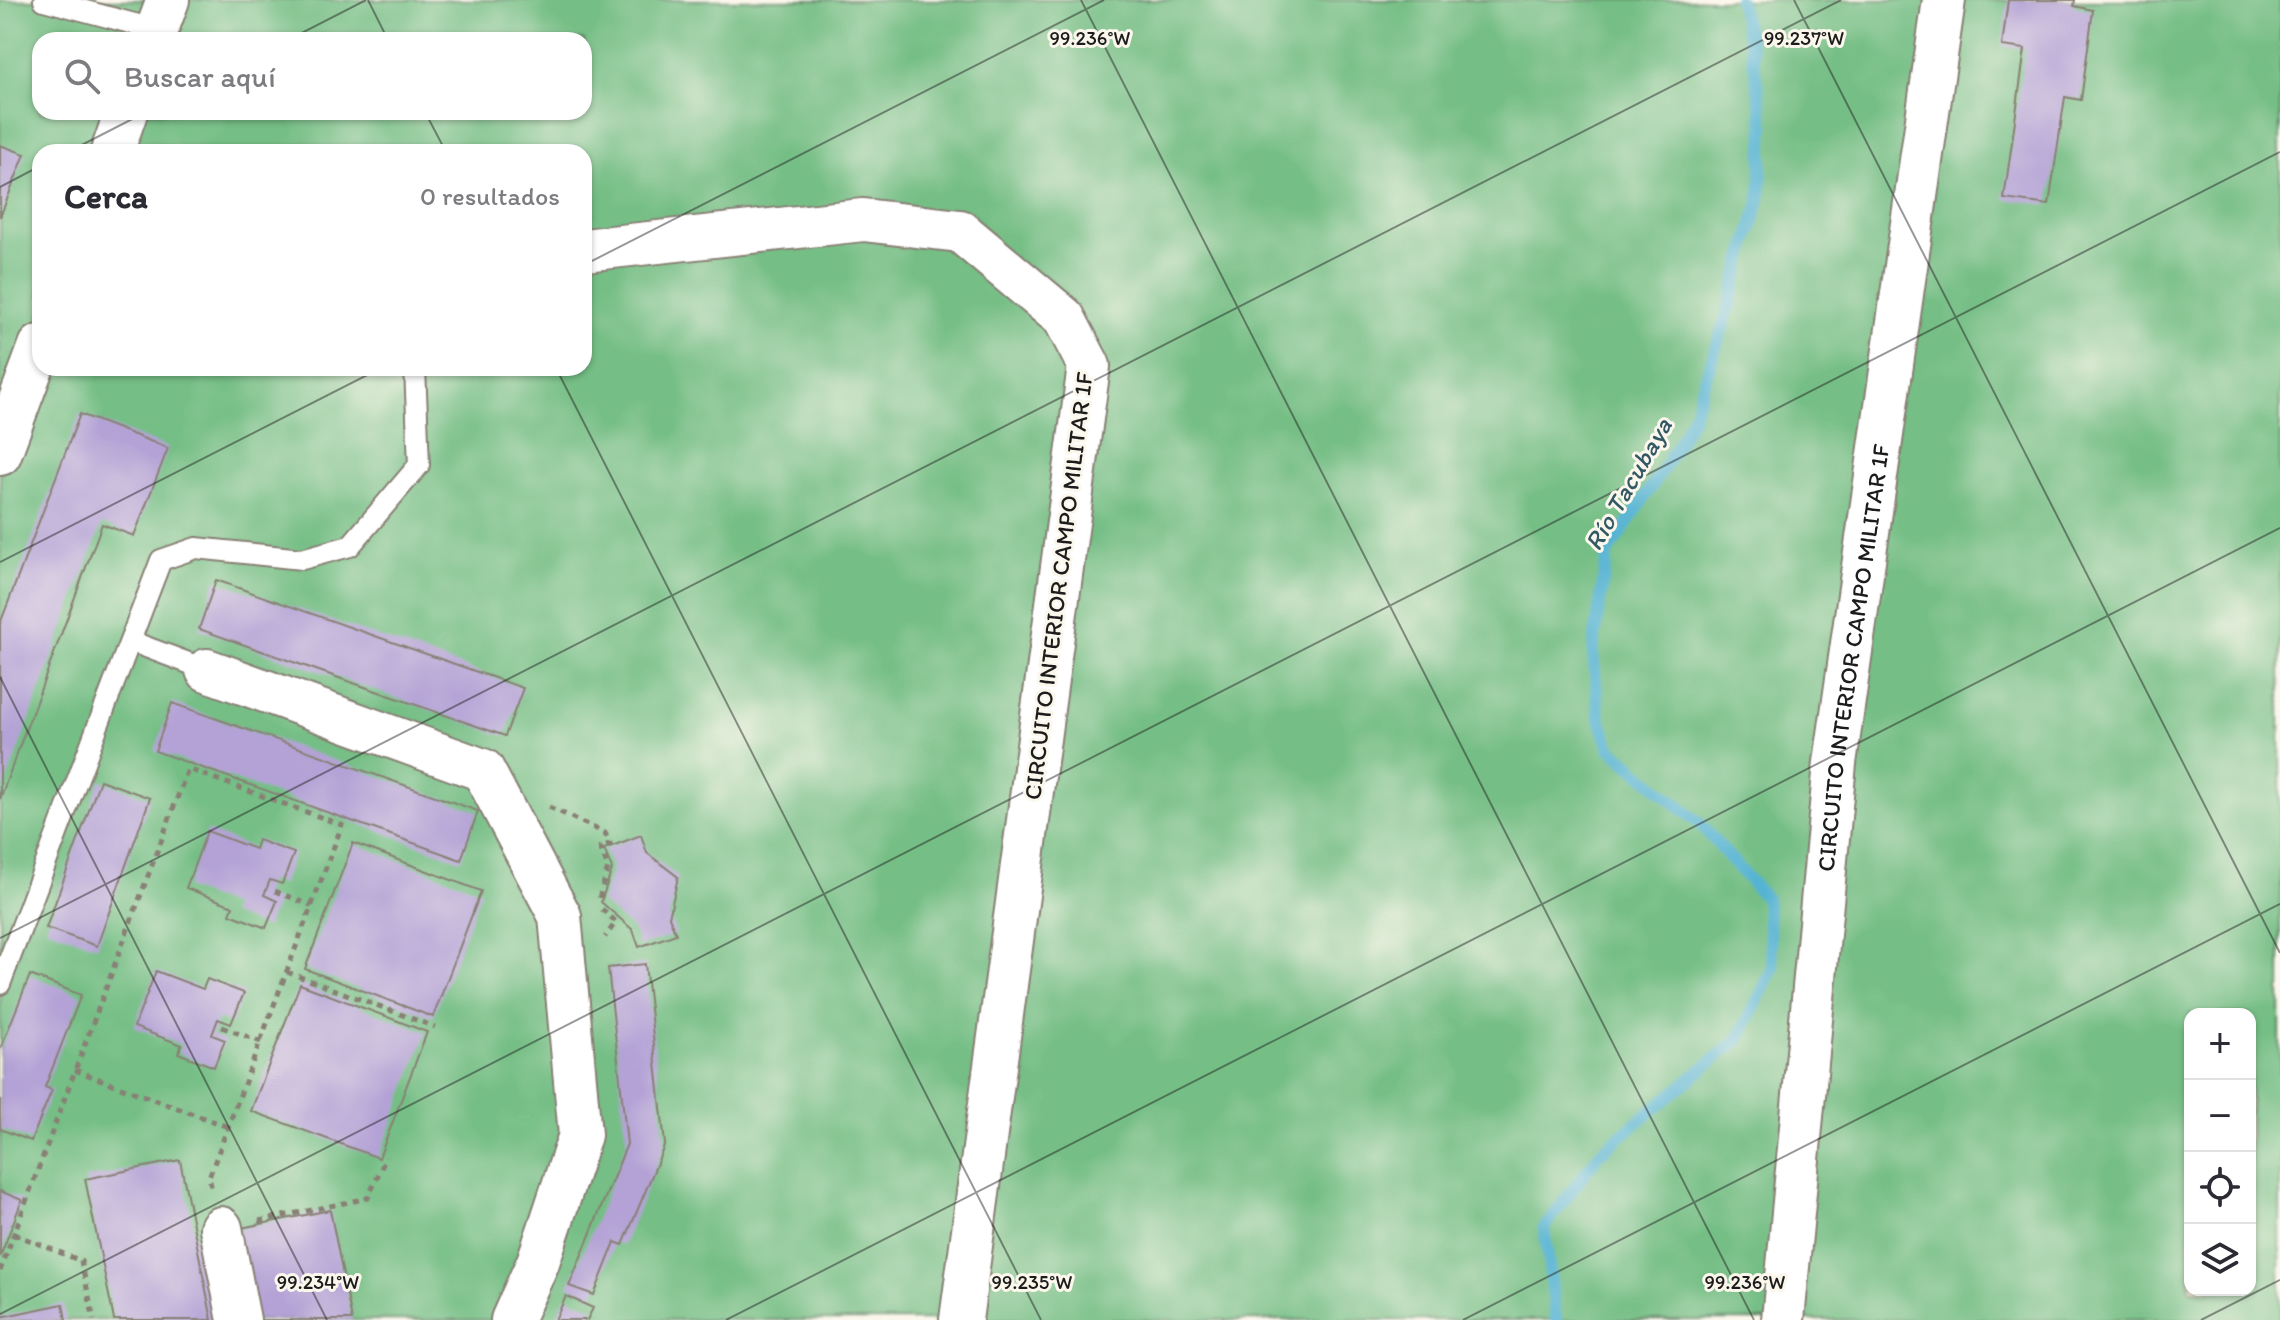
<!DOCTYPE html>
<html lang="es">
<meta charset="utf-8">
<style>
body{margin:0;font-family:Itim,sans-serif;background:#f2f2f3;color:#2b2b33}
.controls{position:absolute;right:24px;bottom:24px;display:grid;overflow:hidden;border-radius:16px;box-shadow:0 2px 6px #0004}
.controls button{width:72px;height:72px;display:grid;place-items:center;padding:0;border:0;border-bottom:2px solid #e1e1e2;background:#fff;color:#2b2b33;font:40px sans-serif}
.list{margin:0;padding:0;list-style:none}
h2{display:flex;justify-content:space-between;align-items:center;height:104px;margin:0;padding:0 32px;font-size:34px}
h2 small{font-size:26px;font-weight:400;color:#7c7c81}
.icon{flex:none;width:44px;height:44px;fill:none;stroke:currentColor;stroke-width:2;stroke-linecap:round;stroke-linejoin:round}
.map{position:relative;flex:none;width:2280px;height:1320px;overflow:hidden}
.search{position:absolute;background:#fff;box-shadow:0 2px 6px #0004;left:32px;top:32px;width:560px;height:88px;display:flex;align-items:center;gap:20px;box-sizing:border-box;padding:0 28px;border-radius:24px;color:#7c7c81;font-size:30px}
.panel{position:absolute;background:#fff;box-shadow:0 2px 6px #0004;left:32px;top:144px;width:560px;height:232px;border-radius:24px}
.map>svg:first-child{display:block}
.forest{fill:#74be85;stroke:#486d50;stroke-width:2;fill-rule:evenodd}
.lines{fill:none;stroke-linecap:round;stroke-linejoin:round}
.stream{stroke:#54b3d3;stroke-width:12}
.building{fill:#b4a2d6}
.lane-casing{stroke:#888074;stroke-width:24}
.street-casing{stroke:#888074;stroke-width:46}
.path{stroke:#888074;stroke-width:5;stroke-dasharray:6 6;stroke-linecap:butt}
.lane{stroke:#fff;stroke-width:20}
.street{stroke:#fff;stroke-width:42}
.ticks{fill:none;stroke:#1c1c1c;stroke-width:2;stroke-opacity:0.45}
.labels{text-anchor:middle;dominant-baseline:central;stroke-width:6;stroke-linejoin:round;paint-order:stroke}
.street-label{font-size:24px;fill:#1c1c1c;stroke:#fbf7ec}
.water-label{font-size:26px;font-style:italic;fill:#325865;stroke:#fbf7ec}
.ticks-label{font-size:20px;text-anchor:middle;fill:#1c1c1c;stroke:#fbf7ec;stroke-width:6;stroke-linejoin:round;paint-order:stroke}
</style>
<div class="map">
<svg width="2280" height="1320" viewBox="0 0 2280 1320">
<rect width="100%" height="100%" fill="#fbf7ec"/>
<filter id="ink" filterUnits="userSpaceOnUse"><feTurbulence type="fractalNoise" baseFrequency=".0125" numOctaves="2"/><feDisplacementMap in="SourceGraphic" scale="16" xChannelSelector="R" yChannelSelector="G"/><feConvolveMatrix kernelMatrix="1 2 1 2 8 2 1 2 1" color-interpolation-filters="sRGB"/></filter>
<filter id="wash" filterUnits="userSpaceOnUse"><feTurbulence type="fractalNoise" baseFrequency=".006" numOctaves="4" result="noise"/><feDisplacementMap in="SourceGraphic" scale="32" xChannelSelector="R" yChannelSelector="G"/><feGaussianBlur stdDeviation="1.8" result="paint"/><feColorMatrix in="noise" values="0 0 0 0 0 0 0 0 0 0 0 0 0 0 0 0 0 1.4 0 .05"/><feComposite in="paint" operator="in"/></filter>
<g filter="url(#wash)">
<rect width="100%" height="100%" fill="#f5e5cc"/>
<path class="forest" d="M0 0H2280V1320H0ZM40 40H584V112H40ZM40 152H584V368H40ZM2190 1014H2250V1290H2190Z"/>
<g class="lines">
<path class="stream" d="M1556 1320 1544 1228 1600 1153 1739 1039 1773 968 1766 899 1700 824 1610 748 1599 716 1593 652 1607 554 1662 471 1692 418 1726 318 1760 199 1764 127 1752 52 1739 0"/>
</g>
<g id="blocks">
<path class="building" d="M2008 0H2075L2074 6 2093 10 2081 100 2065 97 2049 205 2004 199 2025 49 2002 46Z
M0 145 25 154 0 217Z
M80 414 168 448 134 536 102 524 0 799V624Z
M216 580 523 688 505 736 199 629Z
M172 703 478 811 461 860 155 751Z
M100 780 150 798 97 946 46 928Z
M207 831 255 849 258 840 294 853 282 884 270 880 264 895 277 901 266 928 230 914 233 906 186 888Z
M641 835 647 853 678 877 669 917 676 934 639 947 633 930 601 902 612 869 604 849Z
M353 843 481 891 433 1017 305 969Z
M645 964 665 1144 623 1245 615 1242 594 1295 569 1286 627 1144 608 968Z
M156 971 203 989 207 979 244 993 231 1024 218 1019 212 1035 225 1040 214 1067 178 1053 182 1045 134 1027Z
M30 975 81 995 45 1087 52 1090 31 1141 0 1129V1050Z
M300 984 427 1032 379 1158 251 1111Z
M180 1160 212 1320H114L85 1179Z
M0 1191 22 1200 0 1257Z
M330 1210 352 1320H254L236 1229Z
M566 1296 593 1308 587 1320H555Z
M63 1304 66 1320H0V1317Z"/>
</g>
</g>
<g filter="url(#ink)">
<use href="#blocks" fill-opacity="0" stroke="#888074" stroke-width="2"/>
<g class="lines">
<g class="lane-casing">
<path id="lane" d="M44 0 157 30
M130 641 161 560 196 548 302 559 350 546 419 465 415 368
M0 984 130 641 207 670"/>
</g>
<g class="street-casing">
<g id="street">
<path d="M153 40 168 0"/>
<path d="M112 152 126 112"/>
<path d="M584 250 863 220 960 231 1064 318 1089 366 961 1320"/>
<path d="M0 454 40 346"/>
<path d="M207 670 483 770 560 916 580 1135 538 1262 512 1320"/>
<path d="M221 1228 239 1320"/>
<path id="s1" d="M1783 1320 1835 763 1944 0"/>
</g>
</g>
<path class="path" d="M549 807 605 833 610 844 600 847 608 868 599 898
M275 891 312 906
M602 909 616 922 605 937
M287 972 435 1027
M222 1027 261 1042
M75 1070 228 1127
M259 1221 368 1198 386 1157
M14 1234 81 1261 94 1320
M0 1271 188 769 342 825 209 1177 212 1190"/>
<use href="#lane" class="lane"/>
<use href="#street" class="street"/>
</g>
</g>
<path class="ticks" d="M368 0 388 40M1081 0 1754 1320M1794 0 2280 953M288 40 366 0M425 112 446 152M68 152 146 112M0 187 40 166M584 265 1104 0M556 368 1041 1320M0 562 381 368M0 677 327 1320M0 938 1841 0M0 1314 2280 152M726 1320 2280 528M1463 1320 2280 904M2201 1320 2280 1280"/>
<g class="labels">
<g class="street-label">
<text transform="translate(1058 586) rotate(-83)">CIRCUITO INTERIOR CAMPO MILITAR 1F</text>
<text stroke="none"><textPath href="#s1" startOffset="666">CIRCUITO INTERIOR CAMPO MILITAR 1F</textPath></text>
</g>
<g class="water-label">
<text transform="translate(1628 484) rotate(-60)">Río Tacubaya</text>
</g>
</g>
<g class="ticks-label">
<text x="1090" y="45">99.236°W</text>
<text x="1804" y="45">99.237°W</text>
<text x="318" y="1289">99.234°W</text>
<text x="1032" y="1289">99.235°W</text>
<text x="1745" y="1289">99.236°W</text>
</g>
</svg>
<div class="controls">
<button>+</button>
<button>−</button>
<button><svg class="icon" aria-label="locate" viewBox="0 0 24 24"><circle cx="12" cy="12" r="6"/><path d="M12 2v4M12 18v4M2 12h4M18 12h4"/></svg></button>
<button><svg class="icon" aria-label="layers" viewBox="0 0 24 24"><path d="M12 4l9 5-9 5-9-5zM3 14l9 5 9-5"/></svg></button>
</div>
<div class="search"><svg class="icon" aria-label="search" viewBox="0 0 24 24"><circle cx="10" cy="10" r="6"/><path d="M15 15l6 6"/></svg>Buscar aquí</div>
<section class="panel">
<h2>Cerca<small>0 resultados</small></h2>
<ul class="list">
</ul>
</section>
</div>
